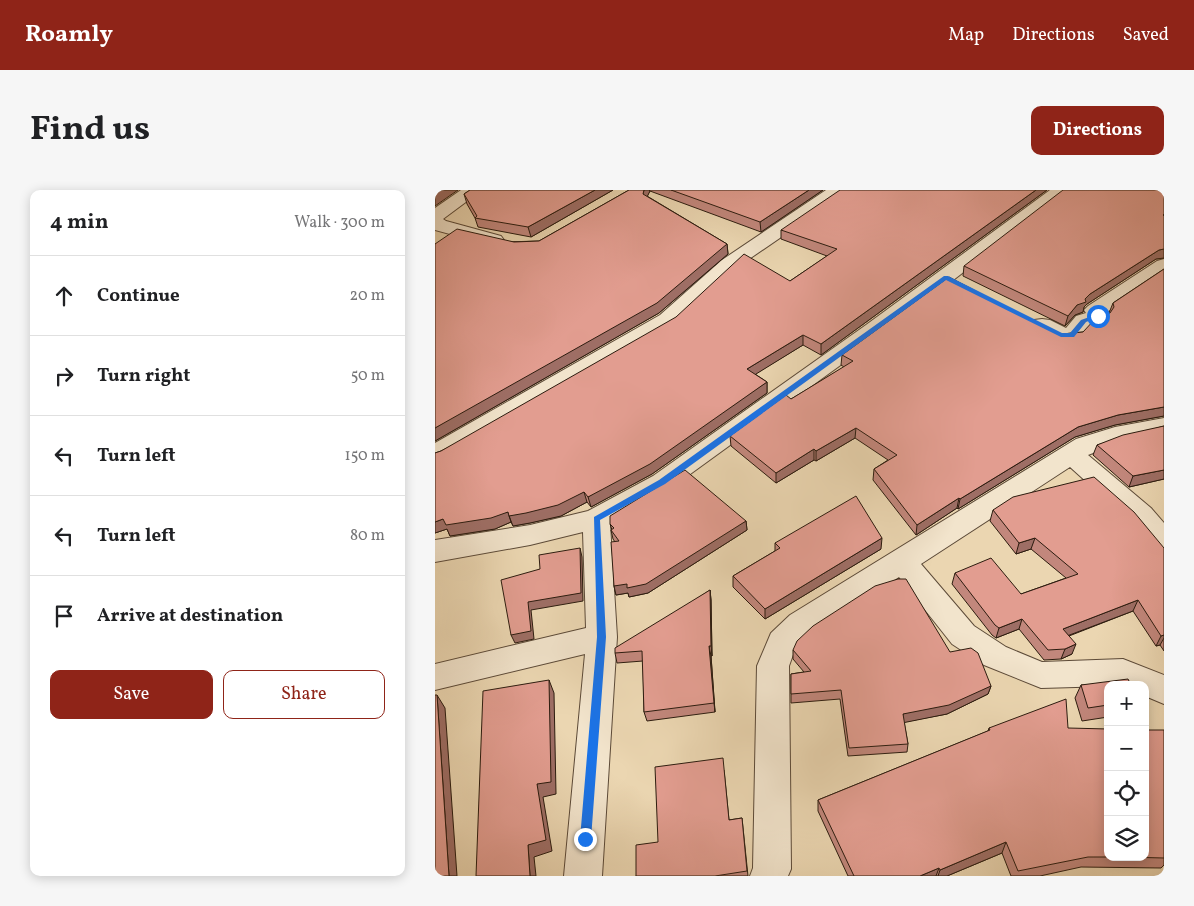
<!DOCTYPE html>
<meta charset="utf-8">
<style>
body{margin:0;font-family:Vollkorn,serif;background:#f6f6f6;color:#202124}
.controls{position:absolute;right:15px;bottom:15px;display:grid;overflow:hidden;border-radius:10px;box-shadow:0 2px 12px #0003}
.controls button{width:45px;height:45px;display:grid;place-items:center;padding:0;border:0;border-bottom:1px solid #e0e0e0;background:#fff;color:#202124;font:25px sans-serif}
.stop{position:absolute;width:15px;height:15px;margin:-11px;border:4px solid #1a73e8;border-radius:50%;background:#fff}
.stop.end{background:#1a73e8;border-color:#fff;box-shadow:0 1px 5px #0008}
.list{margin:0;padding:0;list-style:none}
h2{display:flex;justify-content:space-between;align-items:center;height:65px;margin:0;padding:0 20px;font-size:21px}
h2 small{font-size:16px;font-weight:400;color:#757577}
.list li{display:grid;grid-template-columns:32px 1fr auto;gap:15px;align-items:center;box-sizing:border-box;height:80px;padding:0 20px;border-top:1px solid #e0e0e0}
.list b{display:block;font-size:19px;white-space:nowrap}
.list em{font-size:16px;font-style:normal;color:#757577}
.actions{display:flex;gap:10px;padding:15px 20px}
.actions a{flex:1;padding:11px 0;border:1px solid #8f2418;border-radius:10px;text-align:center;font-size:18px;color:#8f2418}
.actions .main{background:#8f2418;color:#fff}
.icon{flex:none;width:28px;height:28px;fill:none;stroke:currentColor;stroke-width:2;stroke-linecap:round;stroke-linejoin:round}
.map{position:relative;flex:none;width:729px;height:686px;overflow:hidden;border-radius:10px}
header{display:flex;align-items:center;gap:30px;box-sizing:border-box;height:70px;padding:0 25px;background:#8f2418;color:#fff}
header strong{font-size:24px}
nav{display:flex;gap:28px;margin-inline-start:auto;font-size:18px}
.intro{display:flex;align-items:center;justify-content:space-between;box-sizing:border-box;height:120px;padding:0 30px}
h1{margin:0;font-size:35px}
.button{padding:12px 22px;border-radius:10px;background:#8f2418;color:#fff;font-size:18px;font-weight:700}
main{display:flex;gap:30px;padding:0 30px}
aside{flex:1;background:#fff;border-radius:10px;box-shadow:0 2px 12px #0003}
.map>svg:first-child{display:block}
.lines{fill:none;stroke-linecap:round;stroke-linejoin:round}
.minor-casing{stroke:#5c4a38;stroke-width:2}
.minor{fill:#f2e4cc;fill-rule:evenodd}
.wall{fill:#c2877c;stroke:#2c1c0f}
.shaded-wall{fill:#9e6e65;stroke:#2c1c0f}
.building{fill:#e29d90;stroke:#2c1c0f}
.route{fill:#1a73e8}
</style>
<header>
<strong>Roamly</strong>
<nav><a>Map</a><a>Directions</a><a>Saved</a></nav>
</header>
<div class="intro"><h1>Find us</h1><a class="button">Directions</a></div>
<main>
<aside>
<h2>4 min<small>Walk · 300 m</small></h2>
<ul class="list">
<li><svg class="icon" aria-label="ahead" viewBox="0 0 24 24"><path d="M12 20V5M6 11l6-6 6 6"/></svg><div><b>Continue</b></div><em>20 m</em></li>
<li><svg class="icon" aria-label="right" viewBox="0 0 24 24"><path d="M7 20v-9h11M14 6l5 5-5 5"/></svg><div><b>Turn right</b></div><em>50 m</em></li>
<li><svg class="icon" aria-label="left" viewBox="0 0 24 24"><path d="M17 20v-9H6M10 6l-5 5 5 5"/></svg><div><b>Turn left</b></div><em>150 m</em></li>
<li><svg class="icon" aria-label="left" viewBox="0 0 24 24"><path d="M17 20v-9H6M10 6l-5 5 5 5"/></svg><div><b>Turn left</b></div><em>80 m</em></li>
<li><svg class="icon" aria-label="arrive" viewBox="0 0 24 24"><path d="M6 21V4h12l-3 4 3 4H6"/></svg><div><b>Arrive at destination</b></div></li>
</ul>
<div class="actions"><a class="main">Save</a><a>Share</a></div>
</aside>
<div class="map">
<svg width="729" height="686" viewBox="0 0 729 686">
<rect width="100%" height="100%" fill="#ebd6b1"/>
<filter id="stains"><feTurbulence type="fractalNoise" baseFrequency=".004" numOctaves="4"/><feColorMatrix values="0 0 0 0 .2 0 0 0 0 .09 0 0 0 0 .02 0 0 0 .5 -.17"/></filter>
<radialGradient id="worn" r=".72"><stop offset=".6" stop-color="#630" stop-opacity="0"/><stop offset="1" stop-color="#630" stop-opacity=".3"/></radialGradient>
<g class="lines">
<g class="minor-casing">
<path id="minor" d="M26 0H47L8 29 11 31 66 46 69 50 66 54 59 56 0 40V18Z
M391 0H412L409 4 301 78 241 135 9 270 0 273V253L225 125 287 70Z
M615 0H635L447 145 236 298 175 334 182 447 167 686H129L150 464 0 500V474L151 438 148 342 95 355 0 372V350L95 335 153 321 218 286 431 135Z
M729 69V84L672 122 674 126C669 133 663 131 657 136 651 139 649 147 643 150 629 157 605 147 596 135L599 130 607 129 615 130 631 138 641 126 651 123 649 120 653 116 722 71Z
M729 228V244L684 253 653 265 716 318 729 333V362L719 359 696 332 635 277 486 374 539 436 571 457 607 472 688 469 729 485V514L710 506V495L606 498 549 475 517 454 464 387 377 443 360 459 354 476 356 679 353 686H315L318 678 322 476 336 443 355 425 641 249 680 237Z"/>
</g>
<use href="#minor" class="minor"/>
</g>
<path class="wall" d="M35 0H178L96 47 43 37 40 28 32 14 29 4Z
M194 0H388L326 42 215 1 212 6 292 54 293 64 224 123 0 251V54L104 51Z
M612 0 386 165 368 155 320 184 332 192V203L217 284 156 317 152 312 126 326 95 333 78 336 76 332 60 339 15 346 12 339 0 343V263L6 261 355 91 392 66 346 49V40Z
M729 0V68L721 69 652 114 649 117 648 122 640 125 630 136 528 86 529 76Z
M729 79V226L680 235 640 247 523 319 522 318 481 345 438 290 439 279 453 270 420 248 381 271 379 270 341 293 296 256 295 246 409 177 406 175 407 165 619 142 627 144 648 142 674 123 678 113Z
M729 236V289L694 297 658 265 662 255Z
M558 320 729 358V461L725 455 721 456 698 421 634 446 637 464 626 469 609 470 584 439 561 448 557 445 517 394 520 383 586 404 631 388 596 359 581 364 555 331Z
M311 331 312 340 213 403 194 407 193 403 181 405 179 396 180 352 178 349 176 340H177L175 334Z
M340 353 446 359 330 429 298 397V386L340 361Z
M275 400 276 410 277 466H276L280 522 212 531 209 522 208 471 182 473 180 463Z
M358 460 515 462 556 496 553 504 512 524 469 532 473 554 472 562 413 566 405 509 356 513V484L369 482 358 469Z
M646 495H673V527L647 531 640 508Z
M554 538H633L729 668V675L726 678 646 677 605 686H576L567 663 512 686H413L383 621V610L553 541Z
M289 580 294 630 307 628 313 686H201L223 652Z"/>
<path class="shaded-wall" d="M6 0H23L0 16V4Z
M160 0H178L96 47 93 37Z
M209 0H214L215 1 209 13 208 4Z
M374 0H388L326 42 325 32Z
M601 0H612L386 165V154Z
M292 54 293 64 224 123 0 251V238Z
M729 59V68L721 69 652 114 649 117 648 122 640 125 630 136 633 126 642 115 655 104 724 60Z
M368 145V155L313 189 312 179Z
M332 192V203L217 284 156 317 153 307Z
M729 217V226L680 235 640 247 523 319 525 309 643 237 683 225Z
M421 238 420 248 381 271V261Z
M379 259V270L341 293V283Z
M729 280V289L694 297 698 286Z
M149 302 152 312 126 326 95 333 78 336 74 326Z
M524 308 522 318 481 345 482 335Z
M73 322 76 332 60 339 15 346 12 339 0 343V332L8 329Z
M311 331 312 340 213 403 194 407 193 403 181 405 179 396Z
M447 348 446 359 330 429V419Z
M600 348 596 359 581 364 584 353Z
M145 358 147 367 148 411 96 420 99 449 80 453 76 445 93 412Z
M275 400 276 410 277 466 276 456Z
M703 410 698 421 624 449 628 439Z
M587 429 584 439 561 448 564 438Z
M729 445V448L725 455 721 456 726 446Z
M641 454 637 464 626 469 630 459Z
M274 456 276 466 280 522 279 513Z
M114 490 119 503 121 604 108 607 117 661 99 667 101 686H95L93 655 102 594Z
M556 496 553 504 512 524 467 533 468 524Z
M2 505 10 518 22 686H14Z
M571 652 567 663 512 686H503L505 680Z
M504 678 501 686H485Z"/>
<path class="building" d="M0 0H6L0 4Z
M35 0H160L93 37 40 28 42 26 29 4Z
M194 0H209L208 4 292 54 222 113 0 238V54L22 39 79 52 104 51Z
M236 0H374L325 32Z
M405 0H601L386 154 368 145 312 179 332 192 215 274 153 307 149 302 123 315 91 323 74 326 73 322 56 328 11 335 8 329 0 332V263L6 261 241 127 309 64 355 91 402 59 346 40Z
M628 0H729V24L728 25 729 26V59L724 60 655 104 650 109 651 112 642 115 633 126 529 76Z
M729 79V217L683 225 643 237 525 309 524 308 482 335 439 279 462 265 421 238 381 261 379 259 341 283 295 246 351 205 356 209 418 171 407 165 514 87 619 142 627 144 648 142 661 128 675 123 679 117 678 113Z
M729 236V280L698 286 662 255 688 245Z
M250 280 311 331 211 394 192 398V394L179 396 176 352 184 351 176 340 179 338 175 334V326Z
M659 287 699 322 729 358V445L726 446 703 410 628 439 641 454 630 459 613 460 587 429 564 438 560 435 520 383 556 368 586 404 643 384 600 348 584 353 558 320 578 307Z
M421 306 447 348 330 419 298 386 345 358 340 353Z
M145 358 146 403 93 412 96 441 76 445 66 390 105 379 104 365Z
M463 389H471L515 462 536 458 543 463 556 496 514 515 468 524 473 554 414 558 406 500 356 504V484L376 481 358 460 362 451 378 436 440 396Z
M275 400 276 456H274L279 513 209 522 207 461 180 463V458Z
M693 489 696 495H673V515L653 518 646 495Z
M114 490 116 592 102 594 111 650 93 655 95 686H41L48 501Z
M0 505H2L14 686H0Z
M631 509 633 538 673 539V667H653L583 681 571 652 505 680 504 678 485 686H419L383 610 555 540 554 538Z
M710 540H729V668L689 667H710Z
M288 568 294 630 307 628 312 681 280 686H201V655L223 652 220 577Z"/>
<path class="route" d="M509 86H513L627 143H635L646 130 663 124 666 126 651 132 639 147H626L511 90 230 294 165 330 171 447 156 649 154 653 150 654 147 653 145 649 162 447 159 327 224 290Z"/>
<rect width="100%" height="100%" filter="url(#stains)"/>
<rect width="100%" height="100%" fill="url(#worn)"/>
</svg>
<div class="controls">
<button>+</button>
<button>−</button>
<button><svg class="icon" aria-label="locate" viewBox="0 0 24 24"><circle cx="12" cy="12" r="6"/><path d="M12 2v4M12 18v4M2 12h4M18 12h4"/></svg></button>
<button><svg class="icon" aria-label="layers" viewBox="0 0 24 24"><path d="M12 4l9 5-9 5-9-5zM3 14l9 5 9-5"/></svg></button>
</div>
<div class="stop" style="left:663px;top:126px"></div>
<div class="stop end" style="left:150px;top:649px"></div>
</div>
</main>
